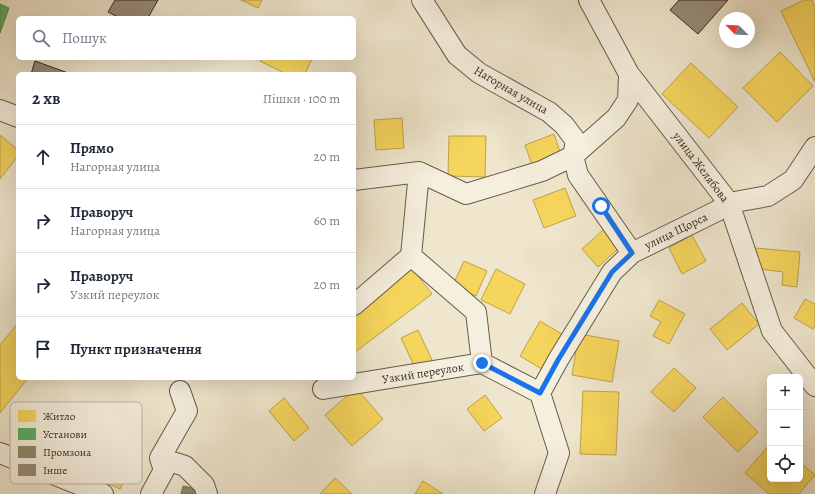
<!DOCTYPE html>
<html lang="uk">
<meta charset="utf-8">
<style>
body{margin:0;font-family:Alegreya,serif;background:#f2f2f3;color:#1f2937}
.controls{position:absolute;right:12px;bottom:12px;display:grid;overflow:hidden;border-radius:6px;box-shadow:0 4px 16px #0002}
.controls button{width:36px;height:36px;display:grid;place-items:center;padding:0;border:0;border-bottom:1px solid #e0e1e3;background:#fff;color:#1f2937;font:20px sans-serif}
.compass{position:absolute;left:719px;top:12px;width:36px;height:36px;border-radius:50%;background:#fff;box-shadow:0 4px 16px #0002;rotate:294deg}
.stop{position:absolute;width:12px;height:12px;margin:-9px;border:3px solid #1a73e8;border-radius:50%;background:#fff}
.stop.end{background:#1a73e8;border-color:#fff;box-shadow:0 1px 4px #0008}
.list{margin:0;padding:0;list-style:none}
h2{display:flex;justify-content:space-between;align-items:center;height:52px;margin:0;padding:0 16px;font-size:17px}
h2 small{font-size:13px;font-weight:400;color:#747a83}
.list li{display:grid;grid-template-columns:26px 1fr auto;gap:12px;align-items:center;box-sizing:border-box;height:64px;padding:0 16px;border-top:1px solid #e0e1e3}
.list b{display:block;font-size:15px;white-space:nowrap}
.list p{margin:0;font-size:13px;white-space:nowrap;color:#747a83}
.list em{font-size:13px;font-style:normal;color:#747a83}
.icon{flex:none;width:22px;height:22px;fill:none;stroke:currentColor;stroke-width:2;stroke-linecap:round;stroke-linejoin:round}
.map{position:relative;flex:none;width:815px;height:494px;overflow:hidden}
.search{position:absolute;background:#fff;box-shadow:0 4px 16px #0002;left:16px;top:16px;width:340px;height:44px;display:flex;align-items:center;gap:10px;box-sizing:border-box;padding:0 14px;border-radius:6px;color:#747a83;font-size:15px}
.panel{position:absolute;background:#fff;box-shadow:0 4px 16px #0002;left:16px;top:72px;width:340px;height:308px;border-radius:6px}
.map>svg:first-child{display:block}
.homes{fill:#f6d55c;stroke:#bda24a}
.public{fill:#5aae61;stroke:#50874e}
.industry{fill:#8c8c6e;stroke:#726f57}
.building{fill:#978c7a;stroke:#372b21}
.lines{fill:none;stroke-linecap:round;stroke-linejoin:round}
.minor-casing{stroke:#655a4c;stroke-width:22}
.minor{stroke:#f5efde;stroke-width:20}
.route{stroke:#1a73e8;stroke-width:5}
.labels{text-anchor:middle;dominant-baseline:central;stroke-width:4;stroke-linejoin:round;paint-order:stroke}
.street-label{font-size:12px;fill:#372b21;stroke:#f5efde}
.key{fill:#f5efde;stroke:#bcb4a5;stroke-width:1}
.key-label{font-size:11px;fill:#372b21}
</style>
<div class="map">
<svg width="815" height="494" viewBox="0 0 815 494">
<rect width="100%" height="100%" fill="#efe6cd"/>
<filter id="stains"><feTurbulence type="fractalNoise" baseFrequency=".005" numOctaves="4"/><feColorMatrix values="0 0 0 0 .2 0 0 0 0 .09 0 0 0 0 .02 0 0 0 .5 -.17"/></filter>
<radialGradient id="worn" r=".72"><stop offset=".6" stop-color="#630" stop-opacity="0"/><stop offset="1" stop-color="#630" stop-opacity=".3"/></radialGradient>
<path class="homes" d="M241 0H262L258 8Z
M804 0H812L815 7V82L781 11Z
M780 52 813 86 777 122 743 88Z
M262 58H309L312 59 305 74H286L260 61Z
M691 63 738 107 709 138 662 94Z
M402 118 404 148 376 150 374 120Z
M554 134 561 155 532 165 525 145Z
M0 135 18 150V156L0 179Z
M449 136H486L485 177 448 176Z
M565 188 576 216 544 228 533 200Z
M604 229 620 247 598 267 582 249Z
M692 235 706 261 682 274 669 248Z
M755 248 800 252 797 287 782 285 783 272 752 268Z
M464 261 487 271 476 296 453 285Z
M411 267 432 294 354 353V311Z
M496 269 525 284 510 314 481 300Z
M805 299 815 304V326L813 329 794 318Z
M659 300 685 314 669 344 653 336 661 322 650 316Z
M742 303 759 324 727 350 710 329Z
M540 321 565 336 545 371 520 356Z
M18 323V378H28L0 413V345Z
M418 330 433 362 416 370 401 338Z
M579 334 619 341 612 382 572 375Z
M674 368 696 388 674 412 651 392Z
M356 388 383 419 352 446 325 415Z
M583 391 619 392 616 455 580 454Z
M485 395 502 418 484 431 467 409Z
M723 397 758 432 738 452 703 417Z
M284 398 309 428 294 441 269 411Z
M109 432 140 448 120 489 89 474Z
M770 444V479H800V462L815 475 799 494H769L745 473Z
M335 478 352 494H320Z
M423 481 443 494H415Z"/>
<path class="public" d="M0 4 9 8 0 33Z"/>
<path class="industry" d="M183 486 201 490 200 494H181Z"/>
<path class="building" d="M115 0H158L148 18H120L108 12Z
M679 0H728L698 34 670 10Z
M35 61 71 74H31Z"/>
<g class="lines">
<g class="minor-casing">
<path id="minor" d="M422 0 457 55 479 73 549 112 564 125 576 141 573 156 578 175 632 253 612 272 558 360 540 393 559 453 545 494
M589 0 629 74 729 203 772 331 815 386
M0 110 18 117
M354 180 419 172 466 194 542 171 573 156 616 118 628 100 629 74
M632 253 717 211 729 203 768 196 793 180 815 147
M411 256 476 312 482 363
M354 305 411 256 419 172
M323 389 482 363 540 393
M180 391 187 411 160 458 185 466 204 485 207 494
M0 453 103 494
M151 494 164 470 160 458"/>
</g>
<use href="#minor" class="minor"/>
</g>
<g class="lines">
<path class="route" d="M482 363 540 393 558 360 612 272 632 253 601 206"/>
</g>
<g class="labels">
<g class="street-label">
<text transform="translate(511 90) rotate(30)">Нагорная улица</text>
<text transform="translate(701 167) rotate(53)">улица Желябова</text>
<text transform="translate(676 231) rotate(-26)">улица Щорса</text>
<text transform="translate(423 373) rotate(-9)">Узкий переулок</text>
</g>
</g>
<rect x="10" y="402" width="132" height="82" rx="6" class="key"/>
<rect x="18" y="410" width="18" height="12" fill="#f6d55c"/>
<rect x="18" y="428" width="18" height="12" fill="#5aae61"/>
<rect x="18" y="446" width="18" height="12" fill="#8c8c6e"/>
<rect x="18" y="464" width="18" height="12" fill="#978c7a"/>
<g class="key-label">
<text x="43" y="420">Житло</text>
<text x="43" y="438">Установи</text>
<text x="43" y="456">Промзона</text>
<text x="43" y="474">Інше</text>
</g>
<rect width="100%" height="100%" filter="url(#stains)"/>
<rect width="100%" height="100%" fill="url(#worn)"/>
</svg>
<div class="controls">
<button>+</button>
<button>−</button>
<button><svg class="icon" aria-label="locate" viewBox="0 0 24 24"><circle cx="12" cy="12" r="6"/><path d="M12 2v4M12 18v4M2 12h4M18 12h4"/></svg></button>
</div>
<svg class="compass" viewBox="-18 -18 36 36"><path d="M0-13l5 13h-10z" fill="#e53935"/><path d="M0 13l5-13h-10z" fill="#747a83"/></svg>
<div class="stop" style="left:601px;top:206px"></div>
<div class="stop end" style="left:482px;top:363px"></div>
<div class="search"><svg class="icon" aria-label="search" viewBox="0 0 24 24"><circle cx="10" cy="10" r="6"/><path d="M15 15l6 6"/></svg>Пошук</div>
<section class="panel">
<h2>2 хв<small>Пішки · 100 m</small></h2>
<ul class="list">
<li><svg class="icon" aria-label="ahead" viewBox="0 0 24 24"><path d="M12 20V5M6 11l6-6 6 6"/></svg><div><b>Прямо</b><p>Нагорная улица</p></div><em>20 m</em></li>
<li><svg class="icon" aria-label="right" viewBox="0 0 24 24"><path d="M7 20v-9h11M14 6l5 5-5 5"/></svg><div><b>Праворуч</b><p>Нагорная улица</p></div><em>60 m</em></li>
<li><svg class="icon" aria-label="right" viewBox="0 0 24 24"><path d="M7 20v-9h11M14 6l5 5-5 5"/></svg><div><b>Праворуч</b><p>Узкий переулок</p></div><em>20 m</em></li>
<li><svg class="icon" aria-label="arrive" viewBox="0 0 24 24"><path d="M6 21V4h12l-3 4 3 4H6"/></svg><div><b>Пункт призначення</b></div></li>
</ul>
</section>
</div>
